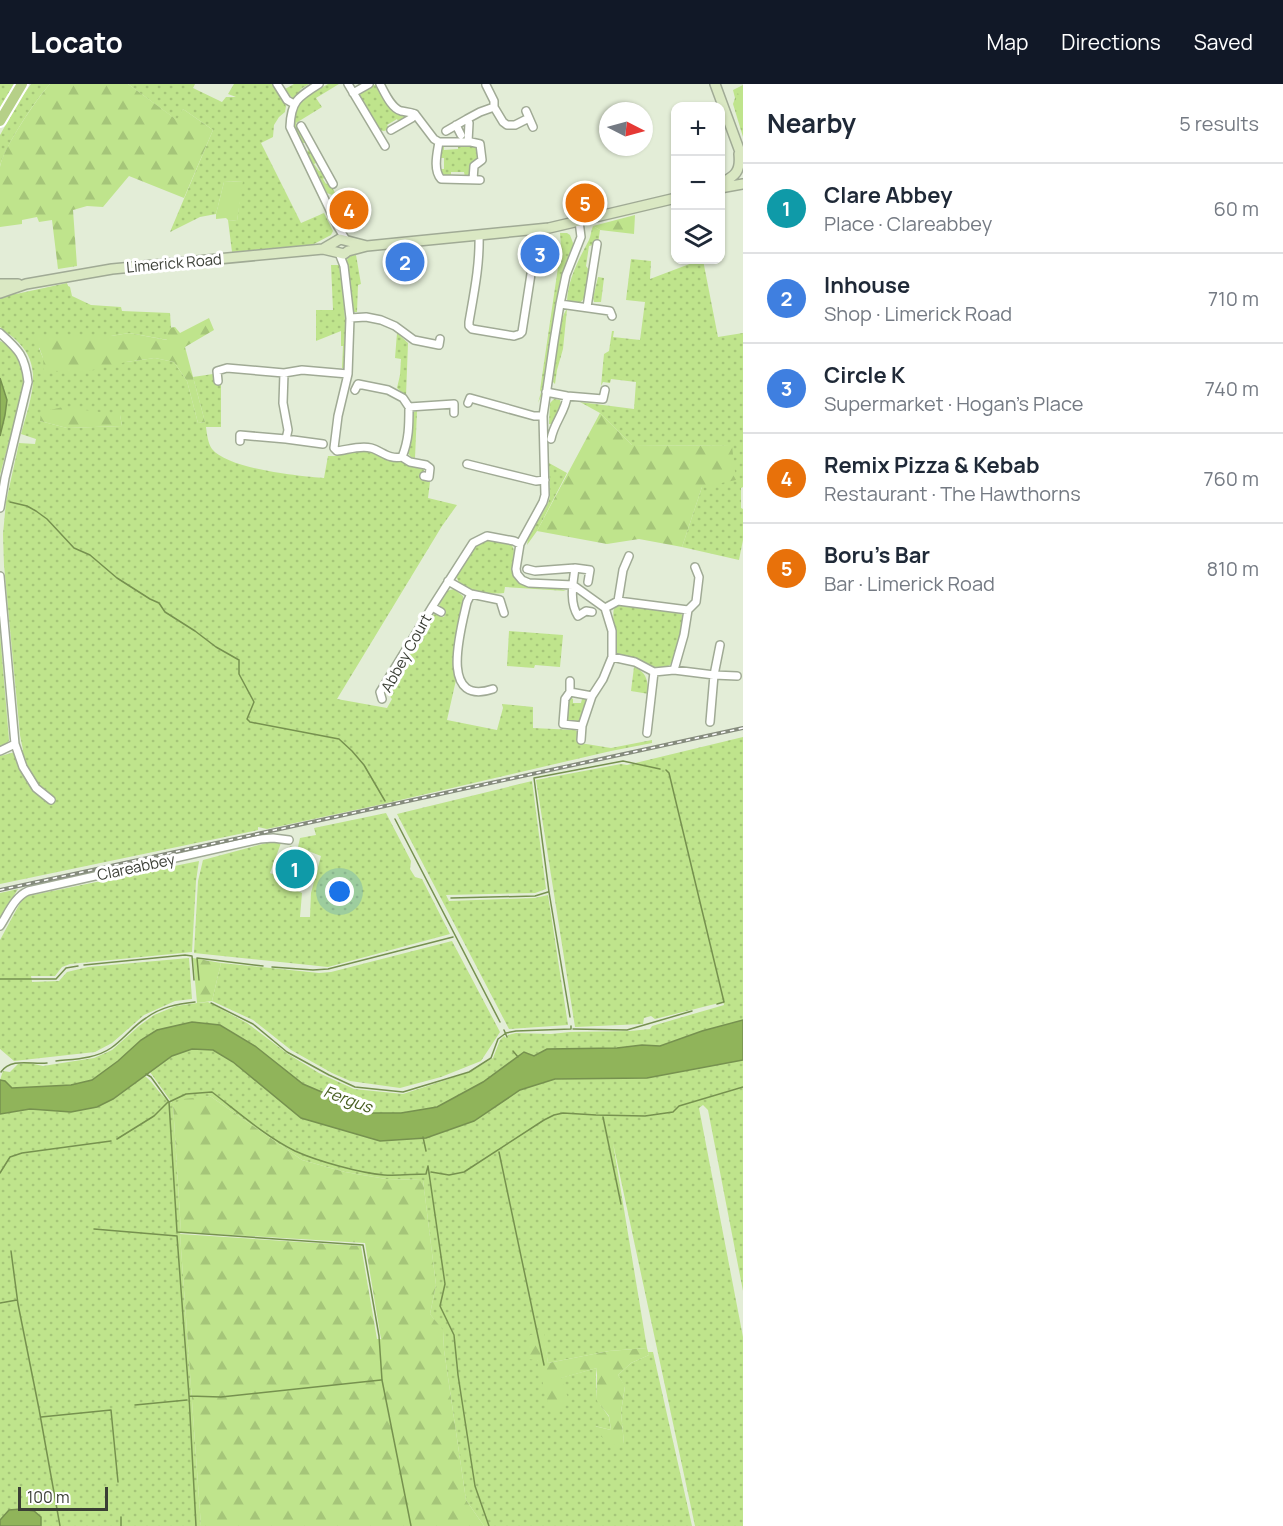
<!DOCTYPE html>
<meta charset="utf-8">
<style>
body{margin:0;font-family:Manrope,sans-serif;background:#f2f2f3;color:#1f2937}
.controls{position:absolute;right:18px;top:18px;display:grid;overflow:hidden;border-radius:12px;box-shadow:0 2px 4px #0004}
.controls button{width:54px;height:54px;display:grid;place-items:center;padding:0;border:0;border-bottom:2px solid #e0e1e3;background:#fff;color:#1f2937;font:30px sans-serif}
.compass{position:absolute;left:599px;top:18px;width:54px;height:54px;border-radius:50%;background:#fff;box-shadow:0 2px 4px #0004;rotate:96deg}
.scale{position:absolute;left:18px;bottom:15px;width:90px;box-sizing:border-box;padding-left:6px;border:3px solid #3a3e35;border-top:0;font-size:16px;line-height:21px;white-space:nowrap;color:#3a3e35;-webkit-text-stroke:4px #fff;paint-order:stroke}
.you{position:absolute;left:340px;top:808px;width:21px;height:21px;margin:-15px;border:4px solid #fff;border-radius:50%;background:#1a73e8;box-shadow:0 0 0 9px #1a73e833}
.badge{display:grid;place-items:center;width:39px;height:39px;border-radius:50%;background:#111827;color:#fff;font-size:20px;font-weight:700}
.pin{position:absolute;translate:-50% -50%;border:3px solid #fff;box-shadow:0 2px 6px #0006}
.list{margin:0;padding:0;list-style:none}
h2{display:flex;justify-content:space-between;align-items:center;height:78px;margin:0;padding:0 24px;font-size:26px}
h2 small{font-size:20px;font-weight:400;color:#747a83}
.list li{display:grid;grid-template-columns:39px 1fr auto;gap:18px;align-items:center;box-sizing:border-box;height:90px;padding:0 24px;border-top:2px solid #e0e1e3}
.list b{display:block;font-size:22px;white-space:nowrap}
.list p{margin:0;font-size:20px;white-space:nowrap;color:#747a83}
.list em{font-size:20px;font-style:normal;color:#747a83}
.icon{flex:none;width:33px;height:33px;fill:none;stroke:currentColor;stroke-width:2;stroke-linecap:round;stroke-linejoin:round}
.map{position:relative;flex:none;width:743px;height:1442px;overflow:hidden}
header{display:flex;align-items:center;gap:36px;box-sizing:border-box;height:84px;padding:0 30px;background:#111827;color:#fff}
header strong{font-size:28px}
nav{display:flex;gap:33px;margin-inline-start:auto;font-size:21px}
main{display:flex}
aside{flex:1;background:#fff}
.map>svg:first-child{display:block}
.grass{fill:url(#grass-dots);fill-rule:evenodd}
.forest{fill:url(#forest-firs)}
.green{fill:#bfe48c}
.water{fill:#90b45a;stroke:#76914f;stroke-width:1.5}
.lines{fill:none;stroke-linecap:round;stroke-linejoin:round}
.stream{stroke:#76914f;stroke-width:1.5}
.street-casing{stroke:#a0aa95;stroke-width:10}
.secondary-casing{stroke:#a0aa95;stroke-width:12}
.primary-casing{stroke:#fff;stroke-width:14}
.street{stroke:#fff;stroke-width:7}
.secondary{stroke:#dae8c3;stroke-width:9}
.primary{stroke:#b6d088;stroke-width:10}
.rail-casing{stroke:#858b7d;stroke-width:4}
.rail{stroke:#fff;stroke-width:1.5;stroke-dasharray:4.5;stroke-linecap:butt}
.labels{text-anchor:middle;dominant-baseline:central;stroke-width:6;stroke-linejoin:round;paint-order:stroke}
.street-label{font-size:15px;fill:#3a3e35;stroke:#fff}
.water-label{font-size:16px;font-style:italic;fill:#475e20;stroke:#fff}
</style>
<header>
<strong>Locato</strong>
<nav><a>Map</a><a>Directions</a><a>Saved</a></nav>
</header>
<main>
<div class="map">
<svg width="743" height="1442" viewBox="0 0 743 1442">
<defs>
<pattern id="grass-dots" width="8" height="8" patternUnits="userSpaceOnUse" patternTransform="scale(1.5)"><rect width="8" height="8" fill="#bfe48c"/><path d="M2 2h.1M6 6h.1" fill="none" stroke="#a5c579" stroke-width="1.8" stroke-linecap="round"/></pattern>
<pattern id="forest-firs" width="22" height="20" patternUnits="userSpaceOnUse" patternTransform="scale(1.5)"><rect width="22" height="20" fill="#bfe48c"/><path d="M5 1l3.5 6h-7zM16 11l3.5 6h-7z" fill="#a5c579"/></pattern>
</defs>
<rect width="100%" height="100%" fill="#e3edd7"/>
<path class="grass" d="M0 0H15L0 24Z
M31 0H50C33 19 8 58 0 81V51L21 14Z
M128 0H195L193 4 222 18 226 13H236L228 10 234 0H273L286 22 285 28 279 33 274 41 273 53 261 59 301 139 324 129 333 147 331 151 312 161 232 168 228 136 237 137 242 97 224 98 216 130 200 133 170 148 213 46 183 25 178 37Z
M294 0H309L301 5 295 14H292L285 5Z
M328 0H339L316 14 322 23 296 39 306 59H301L293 42V37L298 21 306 13Z
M374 1 379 2 393 27 408 30V33L399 39 397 35 387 41 390 45C385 47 383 48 378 45L359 14 360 9Z
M743 1V53L733 20 735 14 733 6Z
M444 61V66L458 65V61H474L477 62 480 75 469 91 465 93 464 88H451V93L441 91 439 85H444V74H439L441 62Z
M308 66 312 68 318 78 314 80 319 87 322 86 326 92 323 95 326 100 330 98 335 109 332 111 327 109 307 68Z
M593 142 600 146 598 160 589 162 586 182 589 186 590 190C587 204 587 227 567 217 568 195 579 175 589 156 591 151 591 147 593 142Z
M560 149H567L570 151 573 159 575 160 564 188 557 217 543 308 538 319 541 308 540 306 561 163Z
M356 171 361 200 358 201 357 228H353L347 176 349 172Z
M631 175 651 177 650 195 700 176H703L718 253 743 249V403L741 404V424L743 425V456L739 476 682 463 702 403 732 362 632 361 600 329 580 318 634 325 636 298 611 295 610 299 603 298 601 302 604 270 609 267 612 247H614L613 253 640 256 645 218 626 216Z
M331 181H339C345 215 347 250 344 285L342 284 343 262H341V247L316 257V226H333Z
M598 193 604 194 601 218H594L593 214Z
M67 199 68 202 70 203 72 212 91 221 121 223 122 227 170 229 171 244 168 245V256L129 249 111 252H76L39 264 43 274 126 278 155 274 174 278 187 297 198 339 205 338 193 293 213 290 214 298 221 299V343H206C207 351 208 359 212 365 228 385 299 392 324 394L328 372H336L342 369 366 365 388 376 403 377 423 383 424 387 422 388 421 396 430 398 428 414 457 421 442 442 337 615 387 624 392 615 386 608 387 603 430 531 436 530 444 533 446 528 440 524 439 519 446 507 454 505 463 512 464 519 454 572V587L456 596 447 636 497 646 503 624 502 620 533 623V644L575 646 578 648 580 659 611 664 652 656V659L611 667 383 720 267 745 258 743V746L0 800V672L23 666 20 651 4 481 3 450 6 418 19 359 35 360 36 355 21 350C29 319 45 284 18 258 13 252 6 249 0 243V214L10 210H16ZM120 331 122 342 67 344 40 337Z
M567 225 563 265 557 286 555 300 553 298C555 282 558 235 567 225Z
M397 249 408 259 406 312 397 304 400 291 401 275 395 274Z
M0 257C12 262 23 277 24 290 25 304 20 318 16 332 11 352 5 371 0 391Z
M554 315 560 316 561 322 552 340H549L550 319Z
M417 327 415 374 411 373 408 369 412 350 414 328Z
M549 379 567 389 537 447 527 461 528 454 548 419 550 413Z
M490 455 511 460C517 468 512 474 512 484 511 507 546 504 561 505L566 507 505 503 504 509C487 511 475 508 460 501L456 492 457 488 477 460Z
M622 520 681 529C687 541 677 570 670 581 657 588 646 578 634 575 627 573 621 572 615 569 615 562 612 528 614 525 616 522 618 521 622 520Z
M509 547 563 551 560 583 535 581 534 584 507 582Z
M0 549 9 656 7 660 0 663Z
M634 583C648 589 647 597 649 610L631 607Z
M570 613 573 615V619H581L582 615 584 614 587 618 580 637C576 639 571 639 567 636L568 614Z
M743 653V936L702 947 660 962 642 961 617 964 547 965 534 972 524 968 483 998 437 1023 401 1029H362L330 1017 329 1011 303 1000 255 962 221 941 192 938 118 977 92 996 71 1001 12 1004 5 997 0 996 3 987 10 988 18 980 29 979 43 982 94 974 112 966 139 942 154 931 176 922 197 919 208 918 247 939 288 970 319 989 354 1005 403 1010 470 988 493 974 500 956 504 952 506 954 508 951 516 949 551 950 570 948 630 947 650 945 652 942 724 921 723 918 655 935 651 932 644 934 643 940 575 943 536 696 621 680 627 681Z
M532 697 546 805 535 809 446 811 449 817 535 814 548 811 568 941 509 945 397 730Z
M386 729 411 777 410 785 415 793 422 795 450 850 328 883 194 869 198 797 203 776 270 758 281 759 270 789 293 798 291 804 302 809 300 833H310L311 809 321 772 298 763 300 754 316 751 314 744Z
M290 762 312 770 304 792 282 784Z
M199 777 196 797 192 868 70 880 62 883 55 892H31L32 898 59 897 67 888 88 883 189 874 192 915 175 917 144 931 112 959 95 968 14 977 0 965V856L20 819 27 809 28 812Z
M18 805 0 834V809Z
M452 857 500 948 481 977 441 993 400 1004 350 997 332 989 291 966 253 936 212 917 221 879 319 889 331 888Z
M192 965 214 966 233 978 380 1057 426 1054 474 1037 520 1006 555 995 647 994 743 976V1207L708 1026 703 1021 699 1024 743 1253V1442H695L613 1059 647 1264 609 1267 548 1279 543 1249 537 1276 560 1294 597 1284 596 1291 597 1316 609 1333 611 1346 595 1342 624 1360 621 1328 625 1303 618 1291 631 1279 649 1271 648 1268H653L692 1442H484L466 1416 444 1266 443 1247 430 1230 436 1201 423 1096 386 1095 345 1088 302 1076 210 1012 173 1020 181 1148 180 1150 201 1442H0V1030L30 1025 71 1028 113 1015 145 992C155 1000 160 1012 172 1019L150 988 172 972Z"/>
<path class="forest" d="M50 0H128L177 36 183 25 213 46 184 114 129 92 103 123 87 122 73 126 77 182 58 185 52 136 39 138 37 133 22 136V140L0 143C0 123 0 102 0 83 2 66 37 14 50 0Z
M743 5V45L735 21 737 10Z
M635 131 634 150 600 146 593 142Z
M209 234 214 246 185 263 205 338 198 339 187 297 174 278 155 274 126 278 88 287 44 288 43 274 35 252H111L129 249 167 256 168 244 175 243 180 249Z
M63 323 120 331 122 342 67 344 40 337 41 328Z
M600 329 632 361 732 362 736 396 702 403 682 463 639 455 607 460 537 447Z
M193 874 221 879 212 917 197 919Z
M210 1012 302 1076 345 1088 386 1095 423 1096 436 1201 430 1230 443 1246 444 1266 466 1416 484 1442H201L180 1150 361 1162 377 1255H381L365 1159 181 1148 173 1020 183 1015Z
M544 1249 548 1279 609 1267 647 1264 649 1271 631 1279 618 1291 625 1302 621 1328 624 1360 618 1363 597 1350 594 1342 611 1346 609 1332 597 1317V1284L561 1294 568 1314 560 1325 550 1327 537 1276 527 1275 530 1251Z"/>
<path class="green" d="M243 97 237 137 228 136 226 134 216 135V130L224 98Z"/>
<path class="water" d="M0 294 7 316 5 331 0 352Z
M743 936V976L647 994 555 995 520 1006 474 1037 426 1054 380 1057 301 1034 233 978 213 966 192 965 172 972 113 1015 97 1023 71 1028 30 1025 0 1030V996L5 997 12 1004 71 1001 92 996 118 977 141 956 157 946 192 938 220 941 255 962 303 1000 329 1011 330 1017 362 1029H401L437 1023 483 998 524 968 534 972 547 965 617 964 642 961 660 962 702 947Z
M21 1425 34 1427 41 1433V1442H0V1436L9 1426Z"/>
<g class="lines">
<path class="stream" d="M10 418 27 422 36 427 47 435 74 464 90 471 117 494 150 515 159 519 165 528 195 547 216 563 239 576V590L254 618 247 635 250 638 339 655 352 667 364 681 385 717
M666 686 669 689 724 918 717 920
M395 735 500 938
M451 814 535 812 548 808
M84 881 185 871 192 872 194 896
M272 883 313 886 328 885 453 853
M0 895H56L66 884 78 882
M199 896 197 874 263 882
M211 919 253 940 287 968 329 991 355 1003 403 1008 469 988 491 974 498 955 506 949 516 947 571 945V942
M570 933 549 808 534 694 623 677 660 685
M573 945 627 946 692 927
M504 946 507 953
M513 967 518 973
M56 977C74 975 95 975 111 964 123 956 133 942 146 934 161 923 177 920 195 918
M1 988C11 973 33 981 47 979
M146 990 151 993 169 1018 186 1010 212 1008C238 1028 265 1052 295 1067 317 1077 360 1089 384 1091 398 1092 413 1090 426 1090L428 1082
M169 1018 177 1148
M603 1033 621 1120
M423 1053 426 1067
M117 1055 154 1032 168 1018
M499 1068 544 1281
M428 1082 445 1200 440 1222 454 1251 458 1291 475 1402 489 1442
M431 1088 449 1091 464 1088 544 1036 554 1031 563 1029 596 1031 645 1032 673 1028 679 1022 743 1003
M0 1089 10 1073 22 1069 111 1057
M94 1145 177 1152
M177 1148 363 1161 379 1252 382 1296 411 1442
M177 1152 189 1312 221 1313 381 1296
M11 1167 18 1220 39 1325 60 1442
M0 1219 17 1216
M189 1312 196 1442
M135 1321 187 1316
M41 1333 111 1326 118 1398
M121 1433V1442"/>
<g class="street-casing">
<path id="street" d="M277 0 287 16 294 20
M319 0C298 13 291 17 290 43L338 143 346 156
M348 0 385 62
M380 0C385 9 391 24 401 27 406 28 410 28 415 30
M486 1 494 17V23L503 38 507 41H515L529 34
M353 9 369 0
M526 27 533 43
M456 41 461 51
M301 42 333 100
M391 46 412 34 415 30 434 55 439 58C437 70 433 86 441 95L480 96
M446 47 467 35
M439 58H471L480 60 482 76 474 82 473 96
M468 58 469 39 467 35 480 28 494 23
M479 151C480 180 474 209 469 238V242L472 245 514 252 520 250 522 248 531 190
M560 220 610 227 612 232
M587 223 597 160
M350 234 366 233 381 236 395 242 414 256 439 261 440 255
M0 249C19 266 25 272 28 298L5 394 0 424
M284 289 283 319 288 346 286 355 323 360
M348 290 338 332 334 364 337 367C347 366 360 361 371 364 382 367 389 376 402 373L410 378 426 381 430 384 429 393 424 392
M218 297 217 287 227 284 284 289 302 286 348 290 350 234 344 182 339 169
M355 306 358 300 388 306 403 314 409 323 454 320V329
M546 308 567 312 603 315 605 306
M468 319 470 314 534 332H543
M551 355C554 338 566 327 567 312
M240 357V351L286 355
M402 373C409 356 409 341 409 323
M467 380 536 397 545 396
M629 472 623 486 618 517 688 526 684 551 674 586
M575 484C573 499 569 518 578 532L586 527 592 528
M527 485 535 487 575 484 590 486 588 498
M0 492 15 660 23 683 36 704 51 716
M448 497 471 510 500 516 504 529
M573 501 529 499 522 496 517 490 516 485 520 460 543 418 545 411 543 332 554 257 560 220 566 191 581 153 579 137
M573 501 605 524 618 517
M471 510 467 518C461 545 438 623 493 605
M432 523 441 528
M605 524 612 547V573
M688 526 696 518 699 493 695 483
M570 597V608L592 612
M570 608 565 615 563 640 582 642
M382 615 380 608 432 523 473 459 487 452 514 457 520 460
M710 638 714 591 720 561
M647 649 654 588
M581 656 582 642 592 612 603 595 612 573 635 578 654 588 674 586 714 591 737 592
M0 667 15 660
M0 842C8 830 14 813 28 807L260 755 273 754 289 756"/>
</g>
<g class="secondary-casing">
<path id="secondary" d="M715 0 743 76
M720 100C735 92 741 88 739 70
M720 104 743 100
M323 165 340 155 367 162
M0 200H18
M0 209 26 200 112 185 323 165 344 170 348 167 367 162 549 144 676 114"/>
</g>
<g class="primary-casing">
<path id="primary" d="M0 37 22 0"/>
</g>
<use href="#street" class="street"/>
<use href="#secondary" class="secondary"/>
<use href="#primary" class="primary"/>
<g class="rail-casing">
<path id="rail" d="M0 806 743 644"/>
</g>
<use href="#rail" class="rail"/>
</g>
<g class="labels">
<g class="street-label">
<text transform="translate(174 179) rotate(-5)">Limerick Road</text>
<text transform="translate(406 569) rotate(-61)">Abbey Court</text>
<text transform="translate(136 783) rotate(-12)">Clareabbey</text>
</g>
<g class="water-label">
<text transform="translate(348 1015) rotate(20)">Fergus</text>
</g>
</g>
</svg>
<div class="controls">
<button>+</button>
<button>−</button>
<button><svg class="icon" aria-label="layers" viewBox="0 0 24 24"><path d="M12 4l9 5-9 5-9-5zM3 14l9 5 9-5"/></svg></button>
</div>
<svg class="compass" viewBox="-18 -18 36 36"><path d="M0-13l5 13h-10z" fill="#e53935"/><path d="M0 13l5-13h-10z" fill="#747a83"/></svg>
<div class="scale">100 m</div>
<div class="you"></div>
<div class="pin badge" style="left:295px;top:785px;background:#0f9aa8">1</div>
<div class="pin badge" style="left:405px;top:178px;background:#3f7fe0">2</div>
<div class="pin badge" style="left:540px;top:170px;background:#3f7fe0">3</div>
<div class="pin badge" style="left:349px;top:126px;background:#e8710a">4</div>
<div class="pin badge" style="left:585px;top:119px;background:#e8710a">5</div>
</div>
<aside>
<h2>Nearby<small>5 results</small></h2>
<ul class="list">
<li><span class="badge" style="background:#0f9aa8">1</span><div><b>Clare Abbey</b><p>Place · Clareabbey</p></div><em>60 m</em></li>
<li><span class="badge" style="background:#3f7fe0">2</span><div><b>Inhouse</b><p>Shop · Limerick Road</p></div><em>710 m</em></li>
<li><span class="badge" style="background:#3f7fe0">3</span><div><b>Circle K</b><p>Supermarket · Hogan's Place</p></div><em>740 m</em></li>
<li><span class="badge" style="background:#e8710a">4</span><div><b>Remix Pizza &amp; Kebab</b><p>Restaurant · The Hawthorns</p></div><em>760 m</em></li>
<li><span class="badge" style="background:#e8710a">5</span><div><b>Boru's Bar</b><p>Bar · Limerick Road</p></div><em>810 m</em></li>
</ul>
</aside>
</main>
